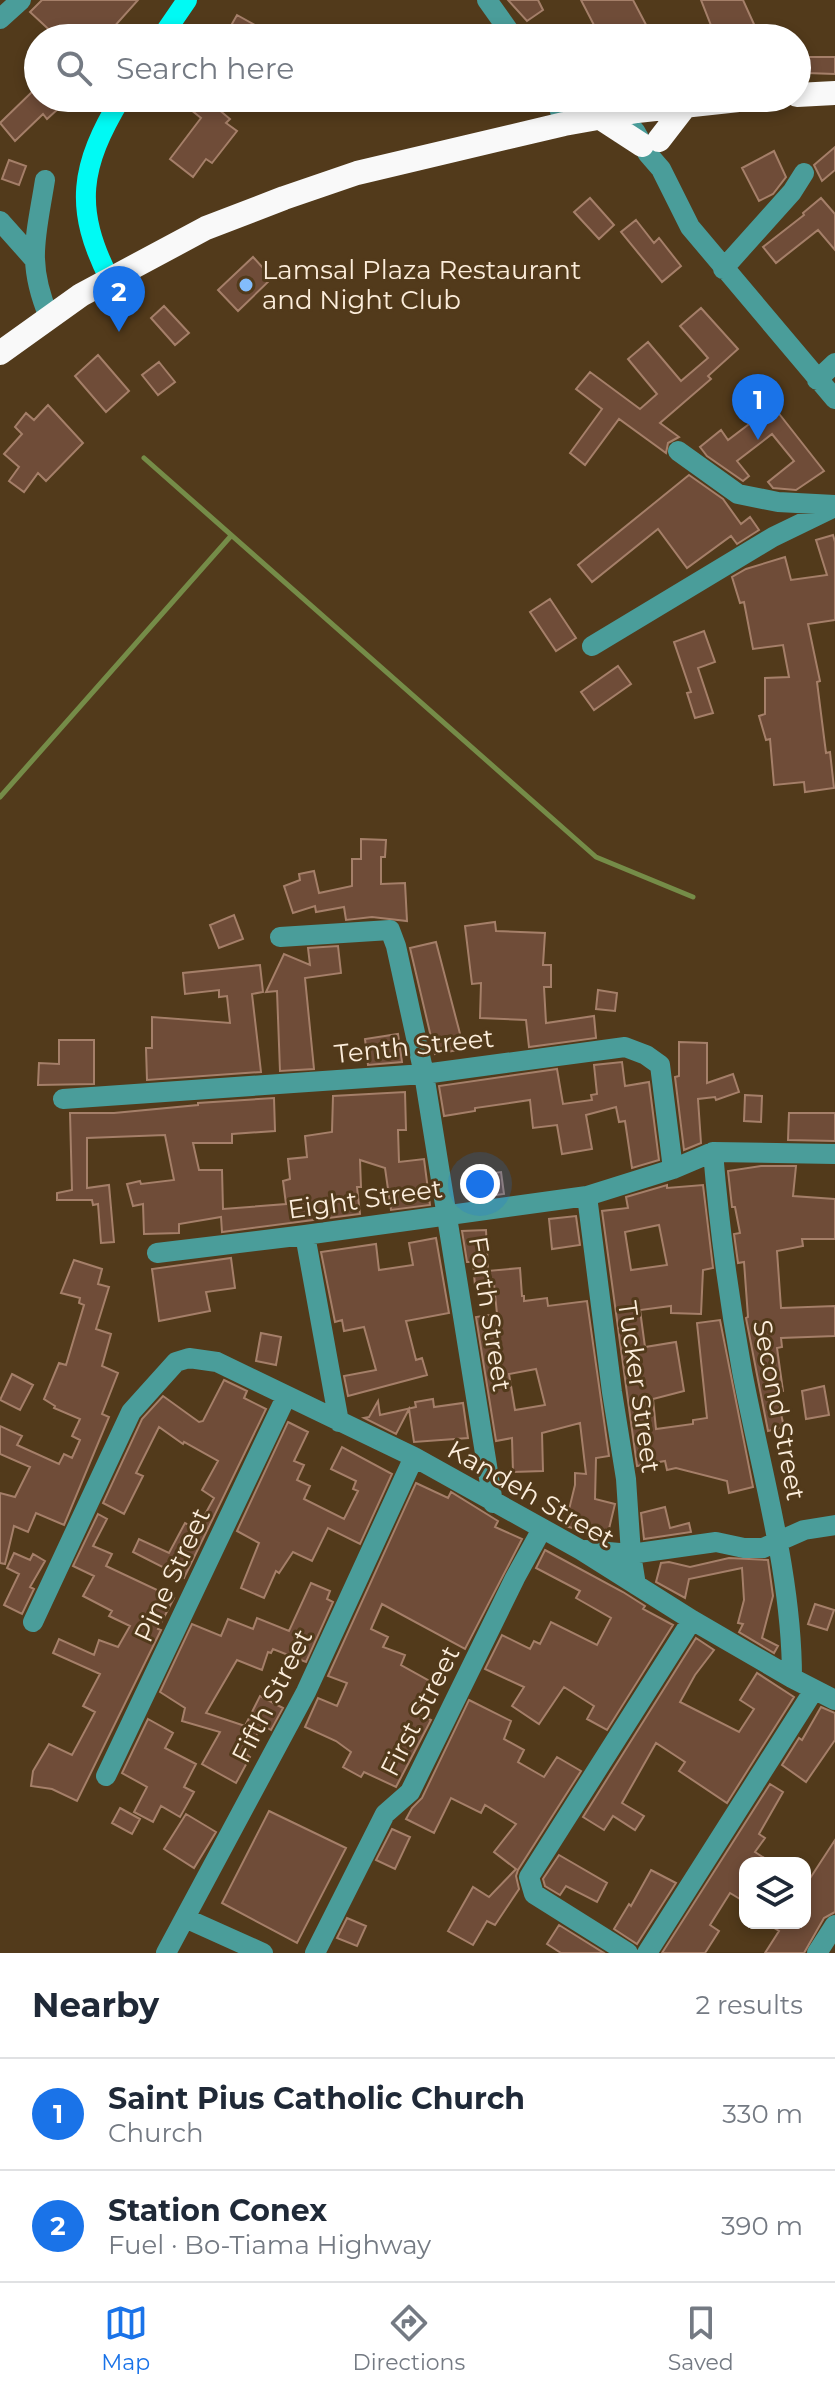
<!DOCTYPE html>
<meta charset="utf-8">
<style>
body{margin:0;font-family:Montserrat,sans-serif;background:#f2f2f3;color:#1f2937}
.controls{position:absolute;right:24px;bottom:24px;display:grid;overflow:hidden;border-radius:16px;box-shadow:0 4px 12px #0003}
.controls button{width:72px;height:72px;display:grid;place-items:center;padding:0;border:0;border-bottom:2px solid #e0e1e3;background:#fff;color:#1f2937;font:40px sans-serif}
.you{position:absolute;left:480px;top:1184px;width:28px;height:28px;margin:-20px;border:6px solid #fff;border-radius:50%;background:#1a73e8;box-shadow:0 0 0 12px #1a73e833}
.badge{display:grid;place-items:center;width:52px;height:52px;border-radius:50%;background:#1a73e8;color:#fff;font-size:26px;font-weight:700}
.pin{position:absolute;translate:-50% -66px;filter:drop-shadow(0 2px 4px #0008)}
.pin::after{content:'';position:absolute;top:42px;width:28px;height:24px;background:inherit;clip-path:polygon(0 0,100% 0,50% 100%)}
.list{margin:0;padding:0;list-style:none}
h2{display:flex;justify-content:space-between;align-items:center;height:104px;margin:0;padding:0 32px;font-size:34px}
h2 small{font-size:26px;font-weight:400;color:#747a83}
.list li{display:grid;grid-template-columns:52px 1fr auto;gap:24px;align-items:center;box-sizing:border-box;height:112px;padding:0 32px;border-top:2px solid #e0e1e3}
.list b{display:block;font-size:30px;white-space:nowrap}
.list p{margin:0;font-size:26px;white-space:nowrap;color:#747a83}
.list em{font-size:26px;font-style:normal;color:#747a83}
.icon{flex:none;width:44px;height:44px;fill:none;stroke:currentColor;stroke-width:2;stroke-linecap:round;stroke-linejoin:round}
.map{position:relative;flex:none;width:835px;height:1953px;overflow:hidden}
.search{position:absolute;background:#fff;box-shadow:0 4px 12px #0003;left:24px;right:24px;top:24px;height:88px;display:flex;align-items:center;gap:20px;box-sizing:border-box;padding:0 28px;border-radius:44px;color:#747a83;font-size:30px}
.sheet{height:328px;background:#fff}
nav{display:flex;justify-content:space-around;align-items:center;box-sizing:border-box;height:112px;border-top:2px solid #e0e1e3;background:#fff;font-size:22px;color:#747a83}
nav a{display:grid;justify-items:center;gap:4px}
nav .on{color:#1a73e8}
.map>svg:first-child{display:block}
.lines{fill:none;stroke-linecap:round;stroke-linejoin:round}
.stream{stroke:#758c48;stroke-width:5}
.building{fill:#6f4c38;stroke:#a57f69;stroke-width:2;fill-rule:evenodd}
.minor{stroke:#4a9d9a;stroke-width:20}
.major{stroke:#00faf4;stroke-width:20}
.highway{stroke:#f9f9f9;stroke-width:24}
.poi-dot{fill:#83bcfb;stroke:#523a1b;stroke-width:3}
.labels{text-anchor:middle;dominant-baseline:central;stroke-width:6;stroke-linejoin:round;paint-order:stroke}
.poi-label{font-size:26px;fill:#fceddb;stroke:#523a1b;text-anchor:start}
.street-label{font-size:26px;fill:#fceddb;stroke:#523a1b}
</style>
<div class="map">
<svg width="835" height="1953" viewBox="0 0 835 1953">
<rect width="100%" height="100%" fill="#523a1b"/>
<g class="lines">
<path class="stream" d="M144 458 596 857 693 897
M0 797 230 537"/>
</g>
<path class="building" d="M42 0H138L104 38H58L30 12Z
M508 0H538L543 10 527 21Z
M581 0H633L653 38H574L595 27Z
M701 0H743L758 33 748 38H716Z
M237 15 278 38H224Z
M807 57H835V74L807 73Z
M38 86V98H62L54 105 58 109 47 119 43 114 15 141 0 123Z
M199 98H205L230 119 226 123 237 131 212 163 206 159 193 177 170 159 201 118 190 109Z
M835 147V170L822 181 814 165Z
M774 151 786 177 773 194 759 201 742 168Z
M9 160 26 166 19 185 2 179Z
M590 198 614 225 599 239 574 212Z
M821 198 835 214V250L818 230 776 263 763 247 804 215 803 213Z
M636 220 654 243 659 238 681 266 662 282 621 232Z
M253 257 272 278 238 311 218 290Z
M164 306 189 333 175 345 151 318Z
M701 308 738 349 708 376 711 379 660 423 679 437 668 443 666 453 619 419 585 465 570 453 602 409 576 389 590 372 640 409 657 394 628 359 648 342 681 381 708 358 680 326Z
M98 355 129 391 106 412 75 376Z
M159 362 175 382 158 395 142 375Z
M48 405 83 443 46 481 38 473 24 492 9 481 19 467 4 454 22 434 15 427 26 413 34 420Z
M773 406 824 471 796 490 773 488 768 482 794 461 772 434 737 461 749 476 743 481 707 456 700 447 721 430 728 440Z
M689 475 723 499 741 524 750 517 759 530 737 544 731 536 687 568 658 529 592 582 578 565Z
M833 535 835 542V620L808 624 820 681 817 682 826 753 830 752 834 788 805 792 804 782 774 785 770 739 766 740 759 716 765 714V678L789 677 783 645 753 649 744 602 740 603 732 577 746 569 785 557 791 580 827 575 816 540Z
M550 599 576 638 556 651 530 612Z
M704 631 715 662 698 668 713 713 695 718 687 693 691 692 674 642Z
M618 666 631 684 594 710 581 692Z
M361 839 386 840 385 857H381V884L405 883 407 921 372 917 346 920 344 907 316 912 315 906 293 913 284 886 300 880 299 874 314 871 319 893 352 886V859H361Z
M234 915 243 939 219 948 210 925Z
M495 922 496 931 545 933 543 965H551V987H544L546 1023 594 1016 596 1038 529 1047 526 1020 480 1018 481 983 472 984 465 926Z
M436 942 464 1049 435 1054 410 948Z
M338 946 341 973 305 978 314 1069 280 1071 277 991 266 992 284 954 310 965 308 948Z
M260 965 263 992 252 994 261 1072 147 1080 146 1048H152V1017L230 1023 227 996 219 997V990L185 994 183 973Z
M598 990 617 993 615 1011 596 1009Z
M398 1034 402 1062 368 1065 365 1039Z
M59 1040H94V1084L38 1085 39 1063 59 1064Z
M679 1042 707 1043V1083L733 1074 739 1092 716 1100 715 1097 698 1099 701 1143 684 1150 675 1077 679 1076Z
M622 1062 625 1086 649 1082 659 1160 632 1168 625 1121 619 1122 616 1107 586 1115 592 1149 562 1154 557 1125 533 1128 530 1100 475 1108V1111L444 1116 439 1086 557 1069 563 1104 592 1100 591 1095 597 1094 594 1065Z
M405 1092 406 1130H398L399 1162 424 1159 430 1205 391 1210 385 1168 360 1160 361 1187H357L360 1214 222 1232 221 1217 179 1224V1233L144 1234 143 1204 133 1206 127 1184 140 1181 141 1184 174 1180 165 1135 87 1138V1188L109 1185 114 1242 101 1243 98 1204 93 1205 92 1200H57V1193L72 1190 70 1113H114L198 1105V1103L274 1098 275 1131 232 1134V1143H193L199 1170H222L223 1209 286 1204 283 1181 290 1179 288 1159 307 1157 305 1136 332 1132 333 1096Z
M745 1095 762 1096 761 1122 744 1121Z
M789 1113H835V1141L788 1140Z
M761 1166H796L793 1196 835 1199V1239H802L803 1246 777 1251 781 1308 835 1306V1336L781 1338 782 1347 777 1348 783 1391 776 1392 784 1427 768 1431 746 1318 748 1317 744 1262 738 1263 734 1234 740 1233 735 1207H732L728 1171Z
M501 1172 504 1194 474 1198 471 1176Z
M667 1185V1188L703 1185 713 1268 703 1270 701 1314 671 1313V1306L640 1310 645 1347 676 1342 684 1391 653 1399 656 1429 693 1424V1420L707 1418 697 1323 720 1320 753 1487 729 1493 727 1481 676 1468 667 1470 665 1461 637 1466 602 1211 628 1208 626 1197ZM659 1225 667 1265 631 1270 625 1232Z
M576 1216 580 1245 552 1249 549 1219Z
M486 1230 488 1271 520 1268 522 1296H524V1301L547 1298 548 1306 587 1301 609 1456 596 1458 595 1499 615 1504 607 1537 565 1526 575 1485V1473L586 1474 580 1423 542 1433 543 1471 513 1472 512 1438 496 1441 476 1317 497 1314 494 1284 475 1286 473 1262H467L462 1231ZM536 1369 545 1405 515 1410 509 1374Z
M436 1238 449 1313 406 1321 416 1360 422 1358 427 1375 348 1396 344 1376 376 1370 364 1327 344 1331 342 1320 335 1322 321 1252 376 1244 379 1270 413 1265 409 1243Z
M231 1258 235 1288 206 1292 210 1311 159 1321 152 1269Z
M74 1260 102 1269 98 1284 109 1287 96 1329 111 1334 102 1366 118 1373 102 1414 109 1417 64 1525 36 1513 28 1532 14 1526 5 1564 0 1563V1493L15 1497 30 1467 0 1454V1426L22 1436 17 1445 59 1464 64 1454 72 1458 80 1440 72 1436 80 1419 54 1408 55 1406 44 1399 59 1363 66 1365 84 1305 79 1303 80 1298 61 1293Z
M261 1333 281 1337 276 1365 256 1361Z
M12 1374 33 1385 20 1410 0 1400Z
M224 1380 247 1391 244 1398 266 1409 184 1578 133 1552 139 1539 169 1553 185 1523 197 1529 214 1498 202 1490 218 1461 184 1442 183 1444 159 1427 136 1473 143 1476 124 1514 103 1503 142 1419 163 1396 199 1422 203 1421Z
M824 1386 829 1415 806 1419 802 1391Z
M433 1399 434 1407 463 1403 468 1438 414 1442 409 1409 396 1434 364 1418 369 1417 378 1401 380 1415 416 1407 415 1402Z
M288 1422 308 1432 294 1461 304 1465 297 1480 310 1486 304 1499 344 1519 358 1491 353 1489 356 1481 331 1469 342 1447 392 1474 360 1544 328 1528 312 1561 293 1552 279 1573 276 1571 264 1598 241 1588 259 1543 237 1531Z
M416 1483 448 1498 451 1492 498 1521 495 1527 522 1539 465 1649 382 1604 371 1629 388 1637 383 1647 405 1655 401 1665 433 1683 416 1713 431 1720 396 1787 364 1772 361 1777 343 1767 351 1752 336 1741 305 1727 318 1698 337 1706 347 1683 328 1676Z
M665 1507 670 1528 689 1523 691 1532 644 1539 641 1513Z
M98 1514 107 1519 93 1546 112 1554 106 1566 174 1598 158 1629 161 1630 77 1801 52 1789 31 1786 33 1771 49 1744 72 1755 95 1712 83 1706 100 1674 53 1653 59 1639 94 1655 99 1640 118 1647 130 1626 109 1616 112 1611 83 1596 94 1576 73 1566Z
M545 1550 623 1592 645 1606 643 1609 673 1625 607 1730 587 1719 594 1706 564 1687 539 1724 512 1706 524 1687 485 1669 502 1635 530 1649 534 1641 540 1644 551 1622 597 1645 611 1618 576 1598 580 1591 536 1568Z
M14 1553 30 1560 33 1554 45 1561 30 1587 34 1589 22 1614 4 1605 19 1574 7 1568Z
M729 1558 768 1560 773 1596 762 1638 778 1646 774 1653 739 1632 743 1624 738 1623 744 1600 742 1568 689 1579 685 1598 656 1582 661 1563 669 1562 690 1567Z
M311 1583 330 1591 327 1599 333 1602 306 1662 273 1649 271 1653 268 1652 262 1670 237 1660 206 1713 245 1726 260 1696 283 1708 271 1730 262 1725 246 1754 250 1757 236 1783 202 1764 220 1732 182 1721 185 1708 160 1692 192 1624 221 1636 228 1619 253 1629 257 1618 289 1631Z
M815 1604 834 1610 827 1630 808 1624Z
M696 1638 714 1650 695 1675 680 1702 739 1732 754 1709 740 1700 757 1673 794 1697 727 1803 679 1771 685 1762 656 1743 622 1803 644 1816 635 1830 613 1816 604 1830 583 1817Z
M469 1700 511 1721 504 1739 524 1750 518 1762 544 1777 557 1757 581 1771 518 1870 516 1876 519 1889 495 1925 487 1921 473 1945 448 1931 473 1887 489 1897 516 1869 494 1852 516 1824 485 1805 481 1813 451 1798 434 1833 406 1819 412 1808 422 1798Z
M821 1707 835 1713V1740L806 1782 782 1765 799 1738 802 1740Z
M148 1719 173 1733 165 1748 196 1764 184 1787 194 1792 180 1817 161 1806 153 1822 134 1812 147 1787 122 1773Z
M770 1784 783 1792 759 1834 765 1838 755 1852 772 1863H745V1902L730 1893 710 1925 719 1931 705 1953H662Z
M120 1808 140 1819 132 1834 112 1823Z
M269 1811 346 1848 297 1943 222 1903Z
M186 1814 216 1832 194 1868 164 1849Z
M392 1829 410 1837 395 1869 376 1860Z
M835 1840V1912L824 1918 804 1953H765L779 1931 766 1923H805V1886Z
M559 1855 607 1883 597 1902 566 1886 560 1895 545 1886 543 1879Z
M651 1870 676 1883 637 1944 614 1929 629 1904 631 1906Z
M347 1918 366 1926 357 1946 337 1938Z
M559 1925 604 1953H561L547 1944Z"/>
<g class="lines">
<path class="minor" d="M487 0 514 38
M0 19 21 0
M556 98 564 124
M635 131 648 154 661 169 690 227 835 399
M45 180C36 237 26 262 49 317
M0 221 33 258
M723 269 792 192 804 173
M817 380 835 363
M678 451 738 494 778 502 835 505
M592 646 773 537 835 507
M280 937 390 930 396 946 424 1074 493 1503
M63 1099 424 1074 625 1047 646 1055 660 1065 673 1169
M713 1152C719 1225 729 1299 742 1371 761 1472 792 1574 792 1678
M587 1196 612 1392 626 1479 631 1554 636 1585
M305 1235 339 1422
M157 1253 305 1235 587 1196 673 1169 713 1152 835 1154
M585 1550 631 1554 716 1542 744 1548H763L804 1530 835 1525
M33 1622 131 1412 176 1362 189 1358 217 1362 414 1457 581 1550 692 1620 792 1678 835 1700
M106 1776 286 1397
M185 1918 263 1953
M166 1953 306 1692 414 1457
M315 1953 385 1814 410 1792 515 1578 542 1529
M628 1953 534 1894 529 1877 692 1620
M647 1953 814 1690
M817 1953 835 1925"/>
<path class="major" d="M161 38 187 0
M110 280C73 208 80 166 121 98"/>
<path class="highway" d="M797 95 835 93
M599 117 642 145
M659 140 686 105
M0 353 81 295 206 228 284 198 357 173 564 124 637 111 757 98"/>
</g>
<circle class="poi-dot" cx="246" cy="285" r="8"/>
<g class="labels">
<g class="poi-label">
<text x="262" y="270">Lamsal Plaza Restaurant<tspan x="262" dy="30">and Night Club</tspan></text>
</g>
<g class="street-label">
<text transform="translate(414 1046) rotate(-6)">Tenth Street</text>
<text transform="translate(365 1199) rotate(-8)">Eight Street</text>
<text transform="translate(490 1314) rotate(81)">Forth Street</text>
<text transform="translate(639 1387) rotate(82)">Tucker Street</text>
<text transform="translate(779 1410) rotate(79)">Second Street</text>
<text transform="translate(531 1494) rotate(30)">Kandeh Street</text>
<text transform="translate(172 1575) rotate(-65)">Pine Street</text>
<text transform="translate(272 1696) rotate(-63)">Fifth Street</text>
<text transform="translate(420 1711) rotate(-63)">First Street</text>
</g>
</g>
</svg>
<div class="controls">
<button><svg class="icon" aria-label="layers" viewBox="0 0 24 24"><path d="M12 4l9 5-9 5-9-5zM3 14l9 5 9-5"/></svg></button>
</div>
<div class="you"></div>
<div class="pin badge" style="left:758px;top:440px">1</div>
<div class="pin badge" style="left:119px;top:332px">2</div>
<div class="search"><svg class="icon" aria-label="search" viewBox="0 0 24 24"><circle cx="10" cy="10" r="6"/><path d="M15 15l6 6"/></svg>Search here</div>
</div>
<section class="sheet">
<h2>Nearby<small>2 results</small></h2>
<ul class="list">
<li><span class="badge">1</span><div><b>Saint Pius Catholic Church</b><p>Church</p></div><em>330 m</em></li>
<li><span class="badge">2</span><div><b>Station Conex</b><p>Fuel · Bo-Tiama Highway</p></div><em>390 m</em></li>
</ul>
</section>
<nav>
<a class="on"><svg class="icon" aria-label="map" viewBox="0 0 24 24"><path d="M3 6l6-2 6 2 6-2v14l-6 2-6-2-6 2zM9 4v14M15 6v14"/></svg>Map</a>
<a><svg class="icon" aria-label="directions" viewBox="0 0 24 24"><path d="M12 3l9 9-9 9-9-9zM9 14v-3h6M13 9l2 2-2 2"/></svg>Directions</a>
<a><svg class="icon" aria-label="saved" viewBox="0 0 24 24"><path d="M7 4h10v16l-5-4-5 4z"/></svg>Saved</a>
</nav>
